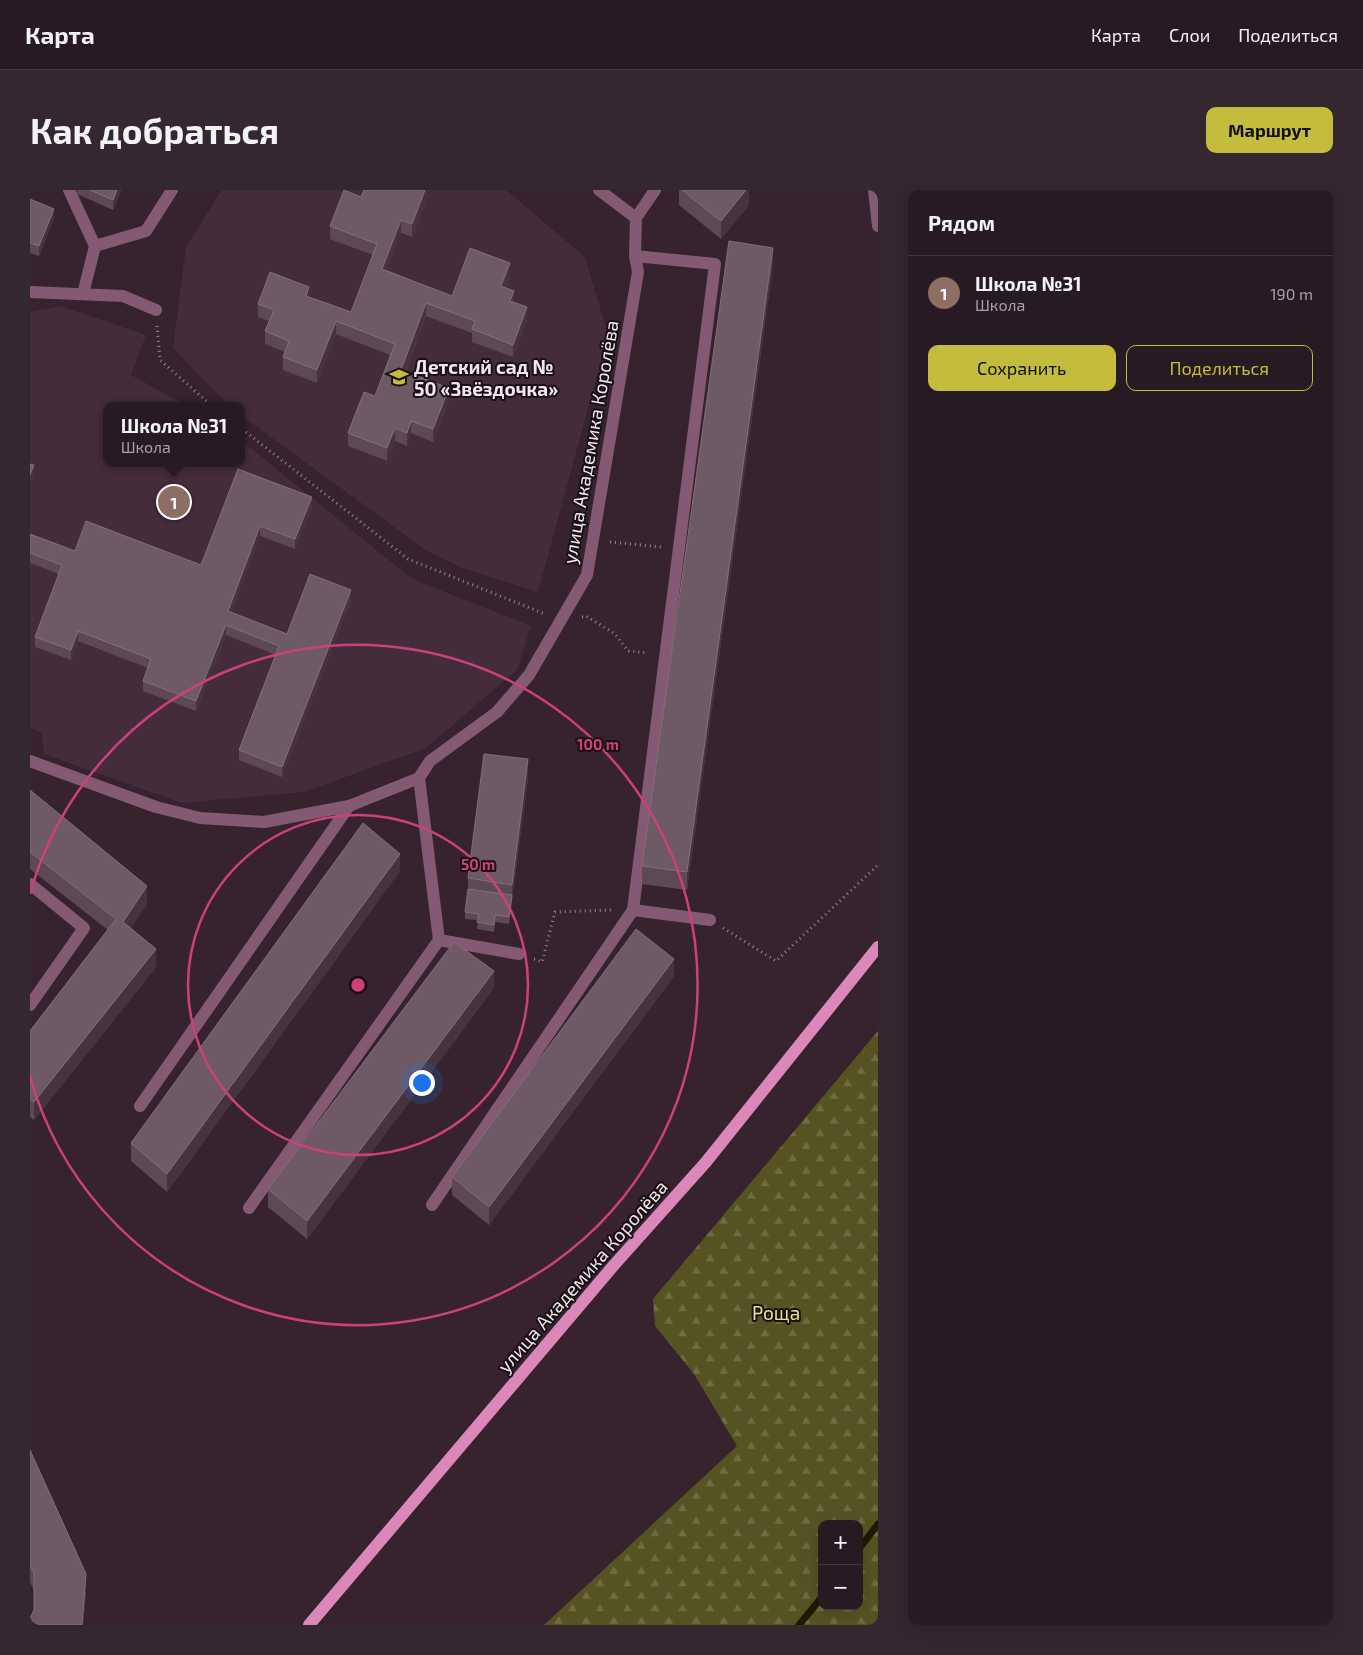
<!DOCTYPE html>
<html lang="ru">
<meta charset="utf-8">
<style>
body{margin:0;font-family:"Exo 2",sans-serif;background:#34272f;color:#f1f3f6}
.controls{position:absolute;right:15px;bottom:15px;display:grid;overflow:hidden;border-radius:10px;box-shadow:0 5px 20px #0002}
.controls button{width:45px;height:45px;display:grid;place-items:center;padding:0;border:0;border-bottom:1px solid #443840;background:#281a22;color:#f1f3f6;font:25px sans-serif}
.you{position:absolute;left:391px;top:892px;width:18px;height:18px;margin:-12px;border:4px solid #fff;border-radius:50%;background:#1a73e8;box-shadow:0 0 0 8px #1a73e833}
.badge{display:grid;place-items:center;width:32px;height:32px;border-radius:50%;background:#c4bc3d;color:#fff;font-size:16px;font-weight:700}
.pin{position:absolute;translate:-50% -50%;border:2px solid #fff;box-shadow:0 1px 5px #0006}
.popup{position:absolute;left:73px;top:212px;width:142px;height:65px;box-sizing:border-box;display:grid;place-content:center;border-radius:10px;background:#281a22;filter:drop-shadow(0 1px 4px #0005);font-size:16px;white-space:nowrap;color:#a5a1a5}
.popup b{font-size:19px;color:#f1f3f6}
.popup::after{content:'';position:absolute;left:50%;top:100%;margin-left:-10px;border:10px solid transparent;border-top-color:#281a22}
.list{margin:0;padding:0;list-style:none}
h2{display:flex;justify-content:space-between;align-items:center;height:65px;margin:0;padding:0 20px;font-size:21px}
h2 small{font-size:16px;font-weight:400;color:#a5a1a5}
.list li{display:grid;grid-template-columns:32px 1fr auto;gap:15px;align-items:center;box-sizing:border-box;height:75px;padding:0 20px;border-top:1px solid #443840}
.list b{display:block;font-size:19px;white-space:nowrap}
.list p{margin:0;font-size:16px;white-space:nowrap;color:#a5a1a5}
.list em{font-size:16px;font-style:normal;color:#a5a1a5}
.actions{display:flex;gap:10px;padding:15px 20px}
.actions a{flex:1;padding:11px 0;border:1px solid #c4bc3d;border-radius:10px;text-align:center;font-size:18px;color:#c4bc3d}
.actions .main{background:#c4bc3d;color:#111}
.map{position:relative;flex:none;width:848px;height:1435px;overflow:hidden;border-radius:10px}
header{display:flex;align-items:center;gap:30px;box-sizing:border-box;height:70px;padding:0 25px;background:#281a22;border-bottom:1px solid #443840}
header strong{font-size:24px}
nav{display:flex;gap:28px;margin-inline-start:auto;font-size:18px}
.intro{display:flex;align-items:center;justify-content:space-between;box-sizing:border-box;height:120px;padding:0 30px}
h1{margin:0;font-size:35px}
.button{padding:12px 22px;border-radius:10px;background:#c4bc3d;color:#111;font-size:18px;font-weight:700}
main{display:flex;gap:30px;padding:0 30px}
aside{flex:1;background:#281a22;border-radius:10px;box-shadow:0 5px 20px #0002}
.map>svg:first-child{display:block}
.built{fill:#452c3b}
.forest{fill:url(#forest-firs);fill-rule:evenodd}
.lines{fill:none;stroke-linecap:round;stroke-linejoin:round}
.stream{stroke:#1c1a00;stroke-width:7}
.path{stroke:#978890;stroke-width:3;stroke-dasharray:1 4;stroke-linecap:butt}
.service{stroke:#835a72;stroke-width:12}
.minor{stroke:#835a72;stroke-width:12}
.tertiary{stroke:#835a72;stroke-width:12}
.primary{stroke:#db87ba;stroke-width:12}
.wall{fill:#5d4954}
.shaded-wall{fill:#47333e}
.building{fill:#6d5a65;stroke:#826f7a}
.ring{fill:none;stroke:#cc4178;stroke-width:2.5}
.labels{text-anchor:middle;dominant-baseline:central;stroke-width:4;stroke-linejoin:round;paint-order:stroke}
.poi-label{font-size:19px;font-weight:bold;fill:#f2e5ec;stroke:#181014;text-anchor:start}
.street-label{font-size:19px;fill:#f2e5ec;stroke:#181014}
.park-label{font-size:19px;fill:#e7e38a;stroke:#181014}
.centre{fill:#cc4178;stroke:#181014;stroke-width:2.5}
.ring-label{font-size:15px;text-anchor:middle;font-weight:bold;fill:#cc4178;stroke:#181014;stroke-width:4;stroke-linejoin:round;paint-order:stroke}
</style>
<header>
<strong>Карта</strong>
<nav><a>Карта</a><a>Слои</a><a>Поделиться</a></nav>
</header>
<div class="intro"><h1>Как добраться</h1><a class="button">Маршрут</a></div>
<main>
<div class="map">
<svg width="848" height="1435" viewBox="0 0 848 1435">
<defs>
<pattern id="forest-firs" width="22" height="20" patternUnits="userSpaceOnUse" patternTransform="scale(1.25)"><rect width="22" height="20" fill="#565323"/><path d="M5 1l3.5 6h-7zM16 11l3.5 6h-7z" fill="#6f6c43"/></pattern>
</defs>
<rect width="100%" height="100%" fill="#36232e"/>
<path class="built" d="M192 0H476L555 67 578 145 508 402 432 378 397 361 212 226V216H199L143 158 156 57Z
M30 116 116 145 101 185 157 216H76V273H212V251L382 389 501 436 487 480 396 558 274 602 152 613 14 564 12 543 0 538V122Z"/>
<path class="forest" d="M848 841V1435H514L707 1256 664 1184 625 1136 623 1109ZM792 1334H829V1416H792Z"/>
<g class="lines">
<path class="stream" d="M829 1359 848 1334
M769 1435 792 1407"/>
<path class="path" d="M127 136 130 170 182 216
M212 239 378 369 515 424
M580 352 631 357
M552 427 556 426 585 444 598 461 618 463
M693 738 746 771 848 675
M504 769 512 772 525 722 581 720"/>
<path class="service" d="M39 0 65 56 116 41 142 0
M0 102 93 106 126 120
M53 104 65 56
M0 694 54 738 0 815
M603 720 680 730
M409 750 489 764
M110 916 319 616
M219 1018 409 750 389 588"/>
<path class="minor" d="M569 0 606 28
M0 571 126 617 170 628 234 632 319 616 389 588 400 571 467 522 499 485 557 385 608 82 605 66 606 28 625 0
M402 1015 603 720 685 74 605 66"/>
<path class="tertiary" d="M844 0 848 36"/>
<path class="primary" d="M279 1435 584 1075 676 972 848 757"/>
</g>
<path class="wall" d="M47 0H91L83 20 47 4Z
M398 0V6L382 47 371 43 356 80 422 106 480 86 476 97 484 113 497 130 483 167 442 152V143L396 126 376 181 419 210 403 252 381 243 377 256 365 251 357 271 318 256V243L345 206 360 165 306 144 287 193 253 180V167L255 162 235 154V141L239 131 228 127V114L279 107 321 122 343 65 300 49V36L331 7Z
M649 0H719V15L691 49 649 15Z
M0 9 24 28 9 66 0 63Z
M743 75 657 700 612 694V676Z
M208 279 282 317 265 359 230 346 201 422 257 444 321 410 252 587 209 570V560L246 465 196 445 166 521 113 501V491L118 478 48 451 41 470 5 457V447L29 384 0 373V344L45 361 171 375Z
M498 587 479 734 465 732 464 742 447 739 448 730 435 729V722L438 699V688Z
M0 600 117 714 101 738 126 777 4 930 0 927V841L78 740 0 679Z
M370 681 137 1002 101 971V953Z
M644 786 459 1035 422 1005V987Z
M464 798 277 1049 238 1017V999Z
M0 1260 56 1402 53 1435H0L4 1420V1401L0 1392Z"/>
<path class="shaded-wall" d="M87 0H91L83 20V10Z
M395 0H398V6L382 47V34Z
M716 0H719V15L691 49V31Z
M24 19V28L9 66V56Z
M371 30V43L352 92V79Z
M743 58V75L657 700V682Z
M480 73V86L471 108V96Z
M279 97V110L276 106Z
M484 101V114L480 111Z
M396 113V126L371 193V180Z
M497 117V130L483 167V155Z
M306 131V144L287 193V180Z
M419 198V210L403 252V239Z
M381 231V243L377 256V243Z
M365 238V251L357 271V258Z
M4 275V285L0 295V285Z
M282 307V317L265 359V349Z
M230 336V346L198 431V421Z
M321 400V410L252 587V577Z
M196 435V445L166 521V511Z
M48 441V451L41 470V460Z
M498 569V587L479 734V727L482 705V695Z
M370 664V681L137 1002V984Z
M117 696V714L93 750V732Z
M126 759V777L4 930V912Z
M644 769V786L459 1035V1017Z
M464 781V798L277 1049V1031Z
M56 1384V1402L53 1435H52Z"/>
<path class="building" d="M60 0H87L83 10Z
M314 0 331 7 334 0H395L382 34 371 30 352 79 422 106 440 58 480 73 471 96 484 101 480 111 497 117 483 155 442 139 445 131 396 113 371 180 419 198 403 239 381 231 377 243 365 238 357 258 318 243 334 202 345 206 365 154 306 131 287 180 253 167 259 151 235 141 244 120 228 114 240 82 279 97 276 106 321 122 347 54 300 36Z
M652 0H716L691 31Z
M0 9 24 19 9 56 0 53Z
M699 51 743 58 657 682 612 676Z
M0 274 4 275 0 285Z
M208 279 282 307 265 349 230 336 198 421 257 444 280 384 321 400 252 577 209 560 249 456 196 435 166 511 113 491 121 469 48 441 41 460 5 447 32 375 0 363V344L45 361 56 331 171 375Z
M454 564 498 569 482 695 438 688Z
M0 600 117 696 93 732 126 759 4 912 0 909V841L86 729 0 662Z
M333 633 370 664 137 984 101 953Z
M438 699 482 705 479 727 465 725 464 735 447 732 449 724 435 722Z
M606 739 644 769 459 1017 422 987Z
M424 752 464 781 277 1031 238 999Z
M0 1260 56 1384 52 1435H0V1428L4 1420V1383L0 1375Z"/>
<g class="ring">
<circle cx="328" cy="795" r="170"/>
<path d="M0 704A340 340 0 1 1 0 886"/>
</g>
<defs>
<g id="school-bare" transform="scale(1.5)"><path d="M0-5L7-2L0 1L-7-2ZM-4 1L0 2.5L4 1V4Q0 6-4 4Z" fill="#c4bc3d" stroke="#181014" stroke-width="2.5" paint-order="stroke"/></g>
</defs>
<g fill-rule="evenodd">
<use href="#school-bare" x="369" y="187"/>
</g>
<g class="labels">
<g class="poi-label">
<text x="384" y="176">Детский сад №<tspan x="384" dy="22">50 «Звёздочка»</tspan></text>
</g>
<g class="street-label">
<text transform="translate(560 252) rotate(-80)">улица Академика Королёва</text>
<text transform="translate(552 1086) rotate(-49)">улица Академика Королёва</text>
</g>
<g class="park-label">
<text x="746" y="1122">Роща</text>
</g>
</g>
<circle cx="328" cy="795" r="8" class="centre"/>
<g class="ring-label">
<text x="568" y="560">100 m</text>
<text x="448" y="680">50 m</text>
</g>
</svg>
<div class="controls">
<button>+</button>
<button>−</button>
</div>
<div class="you"></div>
<div class="pin badge" style="left:144px;top:312px;background:#8d6e63">1</div>
<div class="popup"><b>Школа №31</b>Школа</div>
</div>
<aside>
<h2>Рядом<small></small></h2>
<ul class="list">
<li><span class="badge" style="background:#8d6e63">1</span><div><b>Школа №31</b><p>Школа</p></div><em>190 m</em></li>
</ul>
<div class="actions"><a class="main">Сохранить</a><a>Поделиться</a></div>
</aside>
</main>
